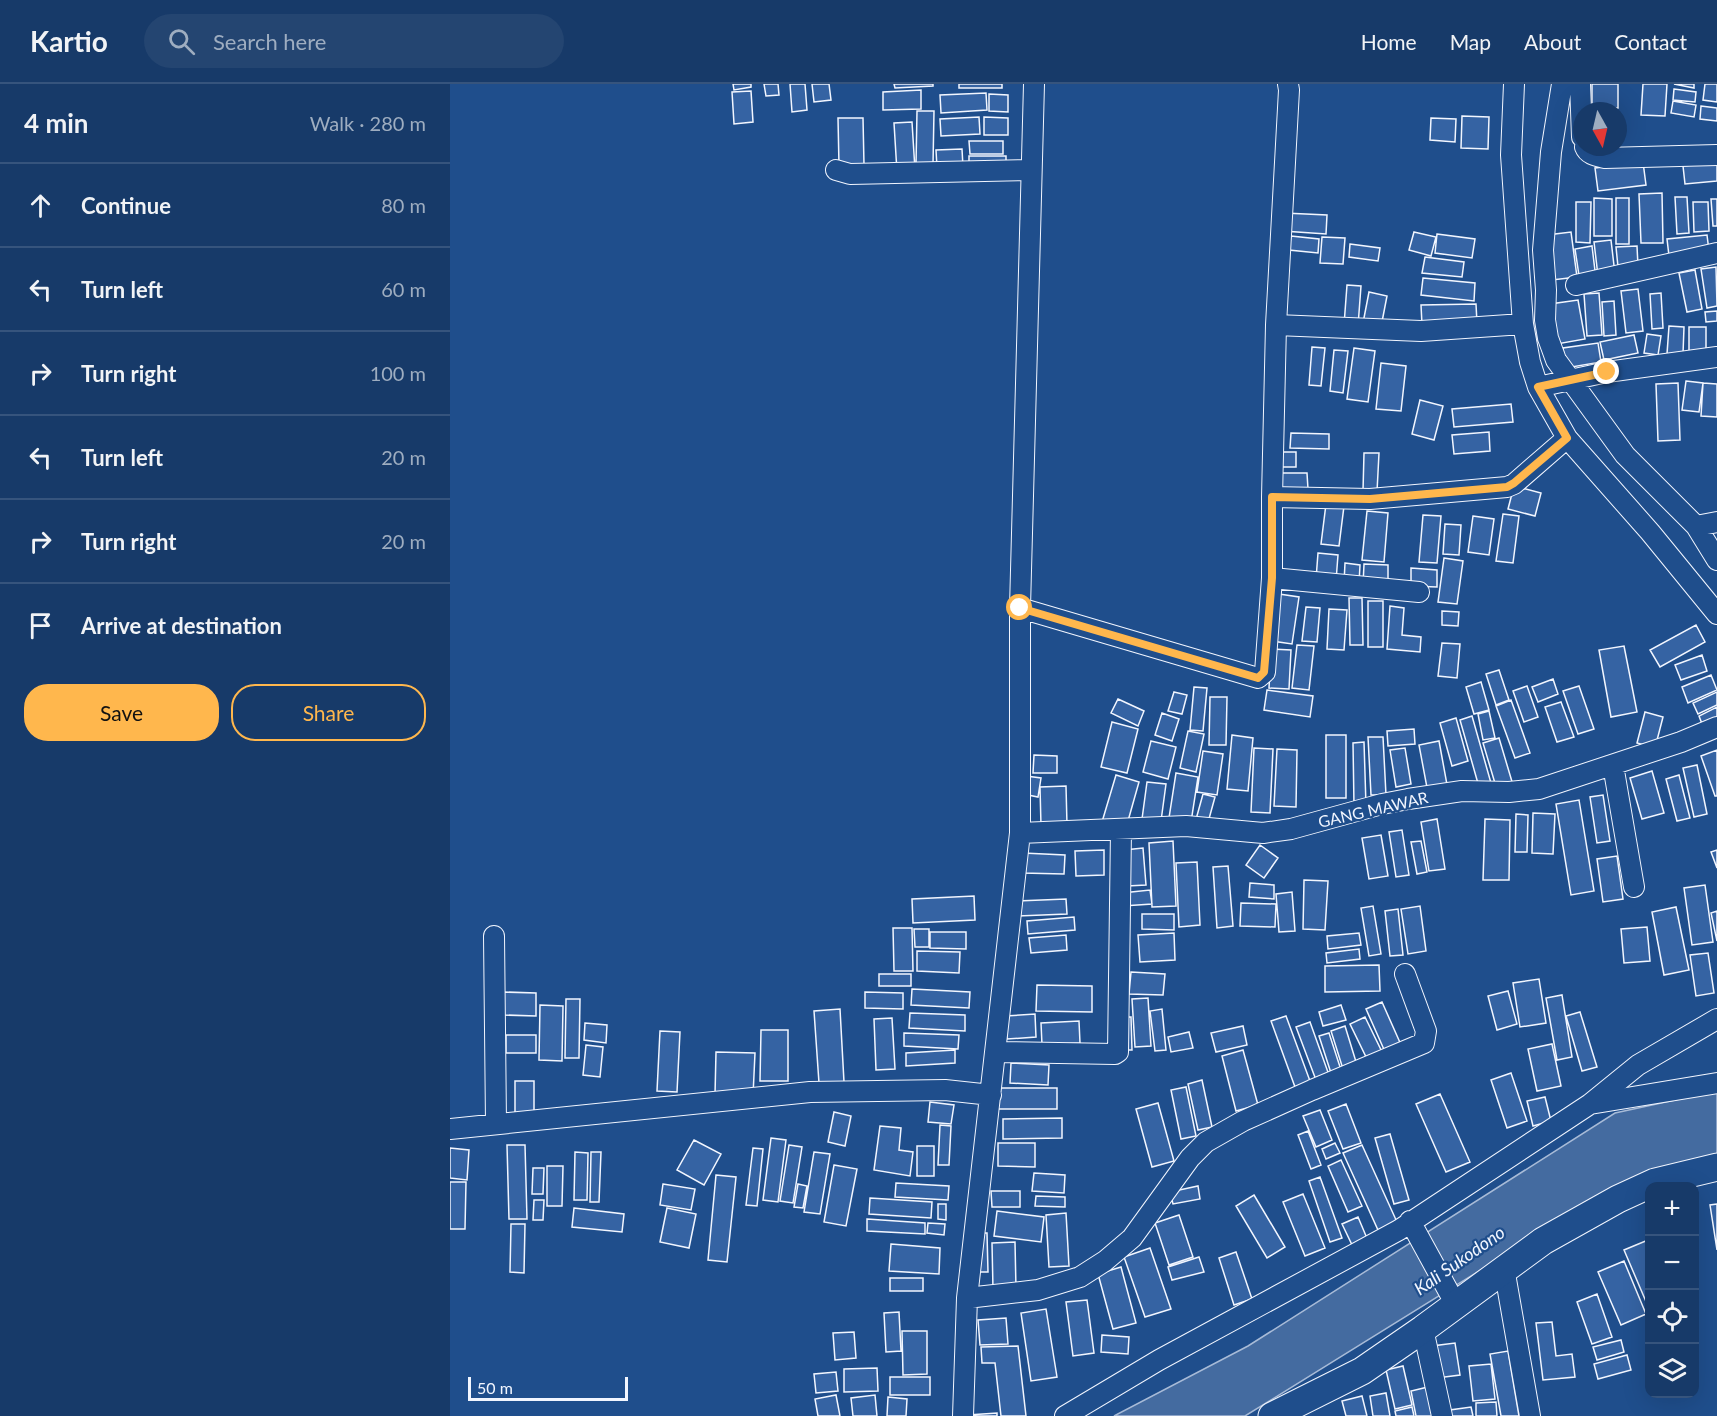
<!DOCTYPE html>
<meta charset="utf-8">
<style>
body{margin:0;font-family:Lato,sans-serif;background:#244571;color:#f1f3f6}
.controls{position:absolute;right:18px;bottom:18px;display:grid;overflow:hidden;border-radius:12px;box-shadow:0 6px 24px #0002}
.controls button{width:54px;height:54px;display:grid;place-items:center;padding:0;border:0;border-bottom:2px solid #36547d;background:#173a69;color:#f1f3f6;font:30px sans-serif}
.compass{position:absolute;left:1123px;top:18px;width:54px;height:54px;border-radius:50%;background:#173a69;box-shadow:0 6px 24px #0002;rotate:172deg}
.scale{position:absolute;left:18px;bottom:15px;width:160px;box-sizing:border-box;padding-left:6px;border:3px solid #f2f6ff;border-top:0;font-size:16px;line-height:21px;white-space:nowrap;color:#f2f6ff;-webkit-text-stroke:4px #1f4e8c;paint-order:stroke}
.stop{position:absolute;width:18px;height:18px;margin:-14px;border:4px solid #ffb74d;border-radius:50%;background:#fff}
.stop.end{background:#ffb74d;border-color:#fff;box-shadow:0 2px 6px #0008}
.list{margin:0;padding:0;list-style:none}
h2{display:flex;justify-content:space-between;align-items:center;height:78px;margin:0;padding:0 24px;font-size:26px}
h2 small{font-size:20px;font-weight:400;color:#9eadc0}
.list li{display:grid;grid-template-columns:39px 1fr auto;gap:18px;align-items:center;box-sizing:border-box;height:84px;padding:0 24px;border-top:2px solid #36547d}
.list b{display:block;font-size:22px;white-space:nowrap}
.list em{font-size:20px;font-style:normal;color:#9eadc0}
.actions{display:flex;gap:12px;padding:18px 24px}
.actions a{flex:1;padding:14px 0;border:2px solid #ffb74d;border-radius:24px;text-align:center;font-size:21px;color:#ffb74d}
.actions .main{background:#ffb74d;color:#111}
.icon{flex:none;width:33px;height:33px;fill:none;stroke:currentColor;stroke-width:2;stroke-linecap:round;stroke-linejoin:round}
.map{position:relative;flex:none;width:1267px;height:1332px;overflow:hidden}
header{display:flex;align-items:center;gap:36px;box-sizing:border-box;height:84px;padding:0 30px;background:#173a69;border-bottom:2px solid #36547d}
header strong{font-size:28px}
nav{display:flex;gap:33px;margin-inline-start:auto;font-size:21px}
.search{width:420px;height:54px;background:#244571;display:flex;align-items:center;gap:15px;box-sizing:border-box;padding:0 21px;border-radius:33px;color:#9eadc0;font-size:22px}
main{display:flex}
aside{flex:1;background:#173a69}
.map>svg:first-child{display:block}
.water{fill:#446ba0;stroke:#a8bbd7;stroke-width:1.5}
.building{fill:#3563a3;stroke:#f2f6ff;stroke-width:1.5}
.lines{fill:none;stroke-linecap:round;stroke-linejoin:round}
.street-casing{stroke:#f2f6ff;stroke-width:22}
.secondary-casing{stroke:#f2f6ff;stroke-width:29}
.street{stroke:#1f4e8c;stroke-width:20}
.secondary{stroke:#1f4e8c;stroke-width:27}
.route{stroke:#ffb74d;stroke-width:8}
.labels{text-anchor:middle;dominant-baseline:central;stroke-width:4.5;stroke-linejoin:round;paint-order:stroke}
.street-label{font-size:16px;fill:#f2f6ff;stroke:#1f4e8c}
.water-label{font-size:18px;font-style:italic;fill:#f2f6ff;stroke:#1f4e8c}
</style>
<header>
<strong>Kartio</strong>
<div class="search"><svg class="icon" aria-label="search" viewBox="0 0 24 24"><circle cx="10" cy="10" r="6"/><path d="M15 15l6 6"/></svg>Search here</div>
<nav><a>Home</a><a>Map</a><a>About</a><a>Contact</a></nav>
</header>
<main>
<aside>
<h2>4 min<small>Walk · 280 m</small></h2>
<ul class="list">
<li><svg class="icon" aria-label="ahead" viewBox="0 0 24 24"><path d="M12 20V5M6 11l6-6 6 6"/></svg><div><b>Continue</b></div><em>80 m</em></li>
<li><svg class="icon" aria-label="left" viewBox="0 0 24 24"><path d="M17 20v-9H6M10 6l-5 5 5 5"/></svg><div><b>Turn left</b></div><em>60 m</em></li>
<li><svg class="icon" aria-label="right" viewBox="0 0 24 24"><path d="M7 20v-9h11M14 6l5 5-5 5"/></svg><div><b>Turn right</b></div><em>100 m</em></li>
<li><svg class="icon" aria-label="left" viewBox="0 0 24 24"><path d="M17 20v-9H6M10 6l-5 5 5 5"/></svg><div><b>Turn left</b></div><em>20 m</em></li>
<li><svg class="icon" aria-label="right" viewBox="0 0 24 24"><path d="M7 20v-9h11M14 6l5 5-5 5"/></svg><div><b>Turn right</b></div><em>20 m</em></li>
<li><svg class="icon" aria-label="arrive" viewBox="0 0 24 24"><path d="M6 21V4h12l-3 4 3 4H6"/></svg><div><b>Arrive at destination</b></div></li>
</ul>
<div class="actions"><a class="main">Save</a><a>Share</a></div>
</aside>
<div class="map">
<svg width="1267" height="1332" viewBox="0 0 1267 1332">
<rect width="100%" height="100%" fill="#1f4e8c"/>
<path class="water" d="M1267 1007V1079L1071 1161 795 1332H664L798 1262 1165 1029Z"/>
<path class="building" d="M283 0H301V3L284 6Z
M314 0H328L329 11 316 12Z
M340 0H355L357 26 342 28Z
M362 0H379L381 16 364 18Z
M444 0H483V2L445 4Z
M509 0H552V4H509Z
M1142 0H1168V24H1142Z
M1193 0H1217L1215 32 1191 31Z
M1224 0H1244V4Z
M1255 0H1267V18L1253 16Z
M1224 5 1246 8 1245 18 1223 16Z
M471 6V25L433 26V8Z
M301 7 303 38 284 40 282 8Z
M536 9 537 26 491 29 490 11Z
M539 10 558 11V28L539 27Z
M1223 17 1246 21 1244 33 1221 29Z
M1251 22 1267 24V37L1250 35Z
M467 27H484L483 81H466Z
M1012 32 1039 33 1038 65 1011 64Z
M529 33 530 50 491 52 490 35Z
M534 33 558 34V51H534Z
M388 34H413L414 81 389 82Z
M981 34 1006 35 1005 58 980 56Z
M462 38 465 86 447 88 444 39Z
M519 57H553V70H520Z
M512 65 513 83 487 84 486 66Z
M519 72H556V84L519 85Z
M1193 78 1196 101 1148 107 1145 84Z
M1267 78V97L1235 100 1233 82Z
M1212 109 1213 159H1191L1189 110Z
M1225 113H1237L1239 149 1227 150Z
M1144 114 1162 115V152H1144Z
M1166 114H1179V160H1166Z
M1261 115H1267V142H1263Z
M1126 118H1141L1140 159 1126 158Z
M1243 118H1258L1259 147 1244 148Z
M834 129 877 131 876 150 833 147Z
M964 148 986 153 981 172 959 166Z
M1121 148 1127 193 1102 196 1097 151Z
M987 150 1025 155 1022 174 985 169Z
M1257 151 1259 167 1219 172 1217 155Z
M841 152 869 155 868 169 839 166Z
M872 153 895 154 893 180 870 179Z
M1161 156 1165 190 1148 192 1144 158Z
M900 160 930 164 928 177 899 173Z
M1142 162 1146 195 1130 198 1125 165Z
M1187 162 1188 182 1168 183 1166 163Z
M975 173 1014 178 1012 193 972 189Z
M1266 183 1267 222 1257 224 1251 185Z
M1245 186 1252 225 1237 228 1229 189Z
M973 194 1025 199 1024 217 971 211Z
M897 201 911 202 908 242 894 241Z
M1188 205 1193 247 1176 249 1171 207Z
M919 208 937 212 931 243 913 239Z
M1149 209 1152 251 1137 252 1134 210Z
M1211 209 1213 244 1202 245 1200 210Z
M1128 216 1135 255 1107 260 1100 220Z
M1164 217 1166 251 1154 252 1152 218Z
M1026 220 1027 239 972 241 971 221Z
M1267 227V237L1256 238 1255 228Z
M1219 242 1234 243 1233 270H1217Z
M1239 243H1256V268H1239Z
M1197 250 1211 252 1208 271 1194 269Z
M1184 251 1188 269 1154 276 1150 258Z
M1148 259 1151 278 1116 284 1113 264Z
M862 263 875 264 871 302 859 301Z
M904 264 925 267 918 318 897 315Z
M884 266 898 267 893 309 880 307Z
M931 279 956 282 951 327 926 325Z
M1236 297 1253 299 1249 328 1232 326Z
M1228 299 1230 356 1208 357 1206 300Z
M1253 299 1267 300V333L1251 332Z
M970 316 993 322 984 356 962 350Z
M1061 320 1063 338 1004 343 1002 325Z
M1039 348 1040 367 1004 370 1002 351Z
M841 349 879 350V365L840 364Z
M826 368H846V383H826Z
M914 369H929L927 408 913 407Z
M829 389H857L858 405 829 406Z
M1064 402 1091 409 1085 432 1058 425Z
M876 420 894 422 889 462 871 460Z
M917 427 938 429 934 478 912 476Z
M1053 430 1069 432 1063 479 1046 477Z
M973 431 991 432 987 479 969 478Z
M1023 432 1044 435 1039 471 1018 468Z
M995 440 1011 441 1009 471 993 470Z
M868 469 888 471 886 497 866 495Z
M994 474 1013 477 1007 520 988 518Z
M895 479 910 481 909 500 894 499Z
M914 480 938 481V501H913Z
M961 484 987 486V503L961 502Z
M829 510 849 513 842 560 822 557Z
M899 514H912L913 561H900Z
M918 517H933V563H918Z
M940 522 954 524 952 551 971 553 970 568 937 565Z
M856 523 870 524 867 558 852 557Z
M879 525 897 526 894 566 877 565Z
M992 527 1009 528 1008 542 992 541Z
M1246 541 1255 558 1210 583 1200 566Z
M992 559 1010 560 1007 594 988 592Z
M847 561 864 562 859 606 842 604Z
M1174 562 1187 628 1161 633 1149 566Z
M821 565 841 566 839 605 819 604Z
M1252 571 1257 587 1231 596 1225 581Z
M1049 586 1059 616 1046 621 1036 590Z
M1261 591 1267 606 1238 619 1232 603Z
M1103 595 1108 610 1088 618 1082 603Z
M1031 598 1039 626 1024 630 1016 603Z
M1077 602 1088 633 1074 638 1063 607Z
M1129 602 1144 645 1128 650 1113 607Z
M744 603 757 604 753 647 740 646Z
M817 606 863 612 860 633 814 626Z
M724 608 737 611 732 630 718 627Z
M1267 608V621L1248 630 1243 619Z
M760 613H777L776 661H759Z
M668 615 694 627 688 642 661 629Z
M1061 616 1080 669 1065 674 1046 622Z
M1111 618 1124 653 1107 658 1095 623Z
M1267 623V639L1254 645 1249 632Z
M1039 627 1045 654 1033 656 1028 630Z
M1195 628 1213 633 1205 664 1187 659Z
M712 629 729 635 722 657 705 651Z
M1022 632 1041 699 1029 703 1010 636Z
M1006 634 1018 677 1002 682 990 639Z
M662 638 688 645 677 689 651 683Z
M964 645 965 660 938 662 937 647Z
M738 647 754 650 746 688 730 684Z
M782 651 803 654 798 707 777 705Z
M876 651H896V714H876Z
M918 653H933L936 711H921Z
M1049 654 1063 701 1047 706 1033 659Z
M701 657 726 663 718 695 693 688Z
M989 657 998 706 978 709 969 661Z
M914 658 916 721 904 722 903 659Z
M804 664 823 665 820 729 801 728Z
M955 664 961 700 946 703 940 666Z
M827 665 847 666 846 723 824 722Z
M1267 666V712H1265L1251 672Z
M753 667 773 670 767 711 747 708Z
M584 671 607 672V689H583Z
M1247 681 1257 730 1244 733 1233 684Z
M1202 687 1214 729 1192 735 1180 694Z
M726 689 748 693 741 738 719 734Z
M666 691 689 698 676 744 652 738Z
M1229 691 1240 734 1227 737 1216 695Z
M576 692 591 694 588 713 573 710Z
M697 698 716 700 711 737 692 735Z
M616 702 617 741 591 742 590 703Z
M753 710 765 713 757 742 745 739Z
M1153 711 1160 757 1147 759 1140 713Z
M1129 716 1144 807 1121 811 1106 720Z
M1083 729 1105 730 1103 770 1082 769Z
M1066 730 1078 731 1077 768H1065Z
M987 735 995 785 979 787 971 738Z
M1035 735 1060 736 1059 796H1033Z
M952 746 959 791 946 793 939 748Z
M931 751 938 792 919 795 912 754Z
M723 757 726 822 702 823 699 759Z
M971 757 977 788 967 790 961 758Z
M810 761 828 774 814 794 796 781Z
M693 764 696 801 677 802 674 766Z
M654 766V791L626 792 625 767Z
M1267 766V784L1261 768Z
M573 769 615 771 614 790 572 789Z
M1167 772 1173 815 1153 818 1147 775Z
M747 778 750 841 729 843 726 779Z
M778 782 783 842 767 844 763 783Z
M854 796 878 797 875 846 853 845Z
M800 799 824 801V815L799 813Z
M1255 801 1263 858 1242 861 1234 804Z
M700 806 702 820 673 822 672 809Z
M842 808 845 847 829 848 826 810Z
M524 812 525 836 463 839 462 815Z
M616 815 617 830 568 832 567 817Z
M791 819 826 820 825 843 790 842Z
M923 822 931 870 919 872 911 824Z
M970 822 976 867 958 870 951 825Z
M1226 823 1239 886 1214 891 1202 828Z
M948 825 953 871 940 872 935 827Z
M1267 827V857L1261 829Z
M692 830H724V846L692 845Z
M624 833 625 846 578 850 577 837Z
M1197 843 1200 877 1174 879 1171 845Z
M443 844H462L463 887H444Z
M464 845H479V863H465Z
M480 848H516V865L480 864Z
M724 849 725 876 690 878 688 851Z
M909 849 911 861 878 865 877 852Z
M616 851 617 866 581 869 579 854Z
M909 865 910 875 877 879 876 869Z
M467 867 510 868 509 889 467 887Z
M1258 869 1264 909 1246 912 1240 871Z
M929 881 930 907 875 908V882Z
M681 888 715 890 713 911 679 910Z
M429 890H461V902H429Z
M1089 895 1096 939 1070 943 1063 899Z
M587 901 642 902V928L586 927Z
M462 905 520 908 519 924 461 921Z
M1058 907 1067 940 1047 946 1038 912Z
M54 908 86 909V932L54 931Z
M415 908 453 909V925L415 924Z
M1112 911 1122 973 1107 976 1096 914Z
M698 914 701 962 685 963 682 915Z
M116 915H130L129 974H115Z
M932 918 952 963 936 970 916 925Z
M90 921 113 922 112 977 89 976Z
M891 921 896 936 873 942 869 928Z
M390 925 394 998 369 999 364 927Z
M712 925 716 966 705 967 700 927Z
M1130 928 1147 983 1132 987 1116 932Z
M460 929 515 931V947L459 944Z
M585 930 586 953 557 955 555 932Z
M836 932 860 997 845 1003 821 937Z
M671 933H681L682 966H672Z
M915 933 934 972 919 979 900 940Z
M442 934 445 985 426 986 424 935Z
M629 937 630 959 592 961 591 939Z
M860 938 879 991 866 996 846 943Z
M135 939 157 941 156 959 134 956Z
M793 942 797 961 766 968 761 949Z
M895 942 907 981 893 985 881 947Z
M311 946H338V997H310Z
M210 947 230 948 227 1008 207 1007Z
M739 948 743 964 721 968 718 953Z
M454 949 509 951 508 965 454 962Z
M879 949 892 989 882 992 869 952Z
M56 951H86V969H56Z
M1102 960 1111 1002 1087 1007 1078 965Z
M136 961 153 963 150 993 133 991Z
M505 966V979L456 982V969Z
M793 966 808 1021 786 1027 772 972Z
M266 968 305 969 303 1012 265 1011Z
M561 979 599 981 598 1001 560 999Z
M1061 989 1077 1037 1057 1044 1041 996Z
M752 996 762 1043 748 1046 738 1000Z
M65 997H84V1030H65Z
M736 1003 746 1052 731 1055 721 1006Z
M546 1004H607V1025H546Z
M990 1010 1020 1078 996 1088 966 1020Z
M1095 1013 1101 1037 1083 1042 1077 1017Z
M480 1018 504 1021 501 1040 478 1038Z
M708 1019 724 1077 702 1083 686 1025Z
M896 1020 911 1059 893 1065 878 1027Z
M870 1026 882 1056 866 1063 853 1032Z
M384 1028 401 1032 395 1062 378 1058Z
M612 1034V1054L553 1055V1035Z
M490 1041 501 1042 499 1081H488Z
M430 1042 451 1044 449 1066 463 1068 460 1092 424 1086Z
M858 1047 871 1081 861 1085 848 1051Z
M940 1050 959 1116 944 1120 925 1054Z
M321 1054 336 1056 328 1118 313 1116Z
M244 1056 271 1070 254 1101 227 1086Z
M548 1059H585V1083L548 1082Z
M885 1059 890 1069 876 1075 872 1065Z
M57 1061H75L77 1135H59Z
M339 1061 352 1063 343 1119 330 1117Z
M912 1061 947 1138 928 1146 893 1069Z
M467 1062H484V1092H467Z
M0 1064 19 1066 17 1096 0 1094Z
M303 1064 313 1065 307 1122 296 1121Z
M125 1068 138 1069 137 1116H124Z
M141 1068H151L149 1118H140Z
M364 1068 380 1070 370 1130 354 1128Z
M891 1076 912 1122 898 1128 878 1082Z
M384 1081 407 1085 396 1142 374 1138Z
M97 1082H113L112 1122H97Z
M83 1084H94L93 1110H82Z
M584 1089 615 1091 614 1109 582 1107Z
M266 1091 286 1093 277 1178 258 1176Z
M870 1093 892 1154 880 1158 859 1097Z
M0 1098H16L15 1145H0Z
M446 1099 499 1102 498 1116 445 1113Z
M213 1100 245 1105 241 1126 210 1121Z
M348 1100 357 1102 353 1124 344 1123Z
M748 1102 750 1115 723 1120 720 1108Z
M541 1107H570V1123H542Z
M853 1110 875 1164 855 1172 833 1118Z
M804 1111 835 1163 817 1174 786 1122Z
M586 1112 615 1113V1123L585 1122Z
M420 1114 482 1118 481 1134 419 1130Z
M84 1116H94L93 1136H83Z
M488 1120H496V1136L488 1135Z
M1267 1120V1166L1260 1121Z
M124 1124 174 1130 172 1148 122 1143Z
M217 1124 246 1130 239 1164 210 1158Z
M547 1127 594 1133 591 1158 544 1152Z
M616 1129 619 1182 599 1183 596 1131Z
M729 1131 743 1173 719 1181 705 1139Z
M908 1133 919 1159 904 1165 892 1140Z
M417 1135 475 1139V1150L417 1147Z
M478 1139 495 1140 494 1151 477 1149Z
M61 1140H75L74 1189 60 1188Z
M525 1149H537L538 1188H525Z
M1198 1156 1200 1161V1227L1174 1166Z
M565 1158 566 1205 543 1206 542 1159Z
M441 1160 490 1164 489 1190 439 1187Z
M700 1164 721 1225 695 1233 674 1173Z
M786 1168 802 1215 784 1221 769 1174Z
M749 1173 754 1188 722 1196 718 1183Z
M1174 1177 1196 1230 1171 1241 1148 1188Z
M671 1183 686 1239 663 1245 648 1190Z
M440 1194H473V1207H440Z
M1147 1210 1162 1253 1142 1260 1127 1218Z
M637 1216 644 1269 623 1272 616 1218Z
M596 1225 607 1293 581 1297 571 1229Z
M449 1228 451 1267 436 1268 434 1229Z
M556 1234 558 1260 530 1261 528 1236Z
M1102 1238 1106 1272 1122 1270 1125 1293 1093 1296 1086 1239Z
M452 1247H477V1290L453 1291Z
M404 1248 406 1274 385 1276 383 1249Z
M652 1251 679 1253 678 1270 651 1268Z
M1171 1256 1174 1268 1147 1276 1143 1263Z
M1005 1259 1010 1291 987 1294 982 1262Z
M568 1262 576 1332H551L545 1279H532L531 1263Z
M1058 1267 1069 1332H1051L1040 1270Z
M1177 1271 1181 1286 1148 1295 1144 1280Z
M1041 1280 1045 1315 1023 1317 1019 1282Z
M953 1282 962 1321 945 1325 936 1286Z
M427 1284 428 1307 394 1308V1285Z
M386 1288 388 1307 366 1309 364 1290Z
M440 1293H480V1311H440Z
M978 1303 985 1332H966L961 1307Z
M936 1309 940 1332H923L920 1312Z
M386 1311 390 1332H368L365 1315Z
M425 1311 427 1332H403L401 1314Z
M912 1312 917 1332H896L892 1317Z
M438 1313 457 1315 456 1332H437Z
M1046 1318 1047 1332H1026V1319Z
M962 1323 964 1332H946L945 1327Z
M1021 1323 1023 1332H1001L1000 1326Z
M547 1329V1332H518V1331Z"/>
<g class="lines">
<g class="street-casing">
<path id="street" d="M1064 0 1061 71 1073 240 1080 278 1088 303 1117 354 1200 448 1267 530
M1112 0 1101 68 1093 166 1096 206 1095 236 1098 254 1106 276 1175 371 1246 442 1267 476
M1130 0 1132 53
M1135 63C1138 71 1147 72 1155 74L1267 71
M386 86 400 90 581 86
M1126 201 1267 169
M826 241 971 247 1073 240
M1088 303 1157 288 1267 273
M822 413 920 415 1057 403 1064 400 1117 354
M1246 442 1267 438
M822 494 969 508
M570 524 808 594 815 588 822 494V413L826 241 839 6 838 0
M1163 681 1184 803
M570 749 736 742 813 749 841 745 932 720 958 715 1012 707 1059 708 1089 705 1231 658 1267 643
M44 852 46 1039
M546 968 665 970 668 968 671 746
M1140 1020 1188 981 1267 935
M0 1045 360 1008 495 1006 541 1011
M960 1137 1006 1221
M1054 1184 1080 1332
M517 1214 588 1206 630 1193 655 1177 682 1154 740 1074 756 1058 793 1037 862 1006 974 959 976 947 955 890
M973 1245 992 1332
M513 1332 517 1214 570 749V524L584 0
M615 1332 709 1276 949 1146 1140 1020 1267 999"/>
</g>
<g class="secondary-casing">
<path id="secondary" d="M822 1332 912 1287 973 1245 1093 1157 1168 1115 1205 1098 1267 1083"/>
</g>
<use href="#street" class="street"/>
<use href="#secondary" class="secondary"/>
</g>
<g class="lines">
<path class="route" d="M570 524 808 594 814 588 822 494V413L920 415 1057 403 1064 399 1117 354 1088 303 1157 288"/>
</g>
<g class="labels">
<g class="street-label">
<text transform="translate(923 725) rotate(-13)">GANG MAWAR</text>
</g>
<g class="water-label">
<text transform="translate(1009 1176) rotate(-35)">Kali Sukodono</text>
</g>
</g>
</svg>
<div class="controls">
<button>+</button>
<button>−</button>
<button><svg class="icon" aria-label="locate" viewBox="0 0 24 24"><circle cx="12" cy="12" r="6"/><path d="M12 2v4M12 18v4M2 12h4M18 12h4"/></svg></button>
<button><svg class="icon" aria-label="layers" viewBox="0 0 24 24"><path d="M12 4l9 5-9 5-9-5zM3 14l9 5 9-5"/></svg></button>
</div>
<svg class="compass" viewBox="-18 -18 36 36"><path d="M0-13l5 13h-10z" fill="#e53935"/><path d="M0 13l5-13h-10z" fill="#9eadc0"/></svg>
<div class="scale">50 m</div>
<div class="stop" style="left:570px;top:524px"></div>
<div class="stop end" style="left:1157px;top:288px"></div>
</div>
</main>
